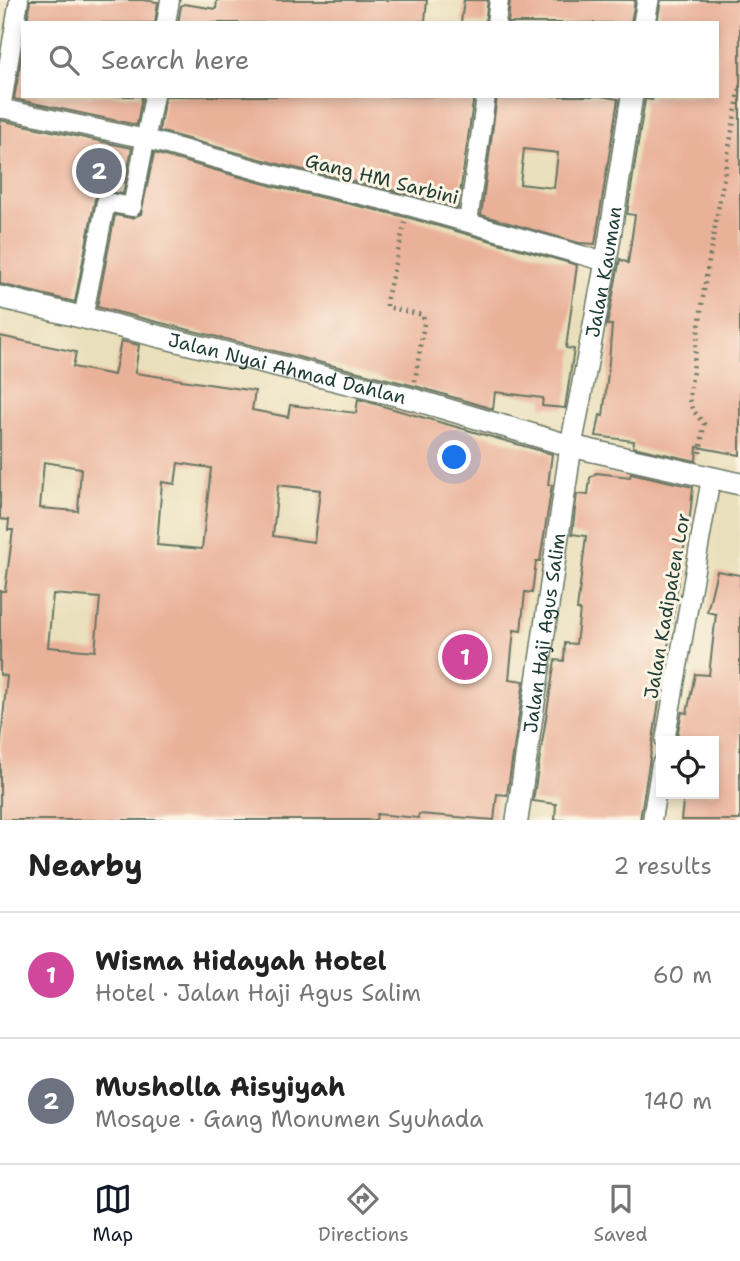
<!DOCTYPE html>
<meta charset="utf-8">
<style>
body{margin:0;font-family:"Shantell Sans",sans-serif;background:#f6f6f6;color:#222}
.controls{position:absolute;right:21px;bottom:21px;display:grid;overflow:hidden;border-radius:0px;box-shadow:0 4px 10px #0003}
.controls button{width:63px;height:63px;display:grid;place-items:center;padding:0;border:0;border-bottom:2px solid #e0e0e0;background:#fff;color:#222;font:35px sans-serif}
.you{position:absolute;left:455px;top:458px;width:24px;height:24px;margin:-18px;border:5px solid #fff;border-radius:50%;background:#1a73e8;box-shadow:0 0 0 10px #1a73e833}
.badge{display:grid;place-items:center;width:46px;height:46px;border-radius:50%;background:#111827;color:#fff;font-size:23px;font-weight:700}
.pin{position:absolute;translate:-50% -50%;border:4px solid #fff;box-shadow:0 2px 7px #0006}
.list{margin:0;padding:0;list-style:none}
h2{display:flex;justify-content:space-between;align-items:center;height:91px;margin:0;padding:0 28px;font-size:30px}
h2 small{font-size:23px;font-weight:400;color:#767676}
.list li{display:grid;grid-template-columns:46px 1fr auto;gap:21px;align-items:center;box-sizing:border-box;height:126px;padding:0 28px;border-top:2px solid #e0e0e0}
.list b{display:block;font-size:26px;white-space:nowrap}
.list p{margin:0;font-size:23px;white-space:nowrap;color:#767676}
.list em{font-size:23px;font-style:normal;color:#767676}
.icon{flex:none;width:38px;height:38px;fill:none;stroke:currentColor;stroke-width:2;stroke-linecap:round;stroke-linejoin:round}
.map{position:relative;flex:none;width:740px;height:820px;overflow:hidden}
.search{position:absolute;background:#fff;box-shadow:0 4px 10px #0003;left:21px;right:21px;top:21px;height:77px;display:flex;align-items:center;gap:18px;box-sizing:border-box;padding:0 24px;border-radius:0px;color:#767676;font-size:26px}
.sheet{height:343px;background:#fff}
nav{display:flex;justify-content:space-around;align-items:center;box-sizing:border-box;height:98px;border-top:2px solid #e0e0e0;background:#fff;font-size:19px;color:#767676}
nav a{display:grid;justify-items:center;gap:4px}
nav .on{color:#111827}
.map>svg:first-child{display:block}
.building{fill:#eab199;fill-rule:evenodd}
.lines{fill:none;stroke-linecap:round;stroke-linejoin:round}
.minor-casing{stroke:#667663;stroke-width:21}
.tertiary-casing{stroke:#667663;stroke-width:24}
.path{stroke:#667663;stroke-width:4.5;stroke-dasharray:2 5;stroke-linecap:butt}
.minor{stroke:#fff;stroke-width:18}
.tertiary{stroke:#fff;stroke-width:21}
.labels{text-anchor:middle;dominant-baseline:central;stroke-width:6;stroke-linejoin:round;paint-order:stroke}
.street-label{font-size:19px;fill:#1f3d34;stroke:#fcf5e5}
</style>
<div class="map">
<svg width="740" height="820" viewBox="0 0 740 820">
<rect width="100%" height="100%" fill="#fcf5e5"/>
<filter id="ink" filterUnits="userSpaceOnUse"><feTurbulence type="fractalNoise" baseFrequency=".0143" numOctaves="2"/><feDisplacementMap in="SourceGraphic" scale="14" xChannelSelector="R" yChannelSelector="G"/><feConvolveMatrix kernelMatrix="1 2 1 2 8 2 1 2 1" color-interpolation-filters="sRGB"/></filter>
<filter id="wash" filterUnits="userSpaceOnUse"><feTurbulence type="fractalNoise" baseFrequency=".00686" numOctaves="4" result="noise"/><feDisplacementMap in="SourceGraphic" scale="28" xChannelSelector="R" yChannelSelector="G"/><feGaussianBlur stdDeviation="1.57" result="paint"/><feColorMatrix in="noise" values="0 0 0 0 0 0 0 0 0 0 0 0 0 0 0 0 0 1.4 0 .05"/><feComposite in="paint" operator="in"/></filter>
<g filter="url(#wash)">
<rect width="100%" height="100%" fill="#eadfbb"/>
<g id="blocks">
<path class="building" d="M30 0H142L158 2 155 23H27Z
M217 0H427L425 21H419V23H178L181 6 184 4 216 9Z
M464 0H488L485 23H461Z
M510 0H635L631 23H508Z
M661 0H740V455L697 447 696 461 633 447 634 441 596 436 600 415 603 416 608 373 612 325H607L620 259 628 263 635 215 627 214 645 99 652 100 653 96H717V23H657Z
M23 47V96H142L137 125 14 99Z
M165 96H474L458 208 412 195 282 165 159 131Z
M497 96H601L618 99 595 244 579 243 481 215ZM524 149 558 153 554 188 520 184Z
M0 120 132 148 123 194 103 191 95 199 75 302 0 284Z
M154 153 276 187 406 217 577 265 566 348 574 349 565 408 542 406 543 398 495 392 493 409 415 386 97 307 115 215 131 218 141 214Z
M0 336 76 352 73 367 114 375 121 341 139 345 135 373 255 391 252 410 288 417 290 405 356 413 358 399 552 454 548 485H552L540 561H536L532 593 525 592 521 631 514 630 509 679 524 681 507 795 497 794 494 820 419 814 418 818 377 814 376 820H0V750L7 676 0 675V591H5L13 530H8L9 520 0 519ZM44 462 81 468 78 511 40 508ZM178 463 211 468 202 549 157 545 162 482 175 484ZM278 485 320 490 314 542 273 536ZM53 594 100 598 95 651 48 647Z
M596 473 630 477 631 473 693 487 688 535 686 534 640 820H555L556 804 533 801 555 660 564 661 565 643 576 644 580 610H577L586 536 572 534 577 494 588 495 590 478Z
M717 571 740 575V820H681L684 794H714V741H676L682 712 687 713 695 674 709 675 716 614 707 612Z"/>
</g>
</g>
<g filter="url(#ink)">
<use href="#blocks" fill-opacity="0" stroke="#667663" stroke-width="2"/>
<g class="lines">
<g class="minor-casing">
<path id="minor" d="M166 23 170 0
M496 23 499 0
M0 108 146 139 279 176 409 206 606 262
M1 109 19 0
M468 222 486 96
M83 318 106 202 132 207 154 96
M665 741 711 478
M652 820 661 764"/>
</g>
<g class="tertiary-casing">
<g id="tertiary">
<path d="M644 23 648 0"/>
<path id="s1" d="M0 297 412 399 571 446 740 484"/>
<path id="s2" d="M517 820 571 446 606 262 632 96"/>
</g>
</g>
<path class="path" d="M405 222 387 298V307L423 315 424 323 415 381
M700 453 704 424 692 409 689 399 705 283 740 86"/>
<use href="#minor" class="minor"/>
<use href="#tertiary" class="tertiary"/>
</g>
</g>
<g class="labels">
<g class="street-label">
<text transform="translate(382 179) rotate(14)">Gang HM Sarbini</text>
<text stroke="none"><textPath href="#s2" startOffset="555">Jalan Kauman</textPath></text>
<text stroke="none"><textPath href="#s1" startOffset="296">Jalan Nyai Ahmad Dahlan</textPath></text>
<text transform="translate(667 606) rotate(-80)">Jalan Kadipaten Lor</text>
<text stroke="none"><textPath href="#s2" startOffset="189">Jalan Haji Agus Salim</textPath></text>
</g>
</g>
</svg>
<div class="controls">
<button><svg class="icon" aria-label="locate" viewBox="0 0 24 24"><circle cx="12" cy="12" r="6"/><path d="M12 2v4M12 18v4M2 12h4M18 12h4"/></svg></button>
</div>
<div class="you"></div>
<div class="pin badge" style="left:465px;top:657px;background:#d1479c">1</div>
<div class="pin badge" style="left:99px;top:171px;background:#6b7280">2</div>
<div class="search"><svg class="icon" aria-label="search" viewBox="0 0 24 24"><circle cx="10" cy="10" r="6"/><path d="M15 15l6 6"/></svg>Search here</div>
</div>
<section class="sheet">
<h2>Nearby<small>2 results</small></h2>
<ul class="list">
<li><span class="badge" style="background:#d1479c">1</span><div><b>Wisma Hidayah Hotel</b><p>Hotel · Jalan Haji Agus Salim</p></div><em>60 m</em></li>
<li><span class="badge" style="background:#6b7280">2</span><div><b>Musholla Aisyiyah</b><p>Mosque · Gang Monumen Syuhada</p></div><em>140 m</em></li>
</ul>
</section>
<nav>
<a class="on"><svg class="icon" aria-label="map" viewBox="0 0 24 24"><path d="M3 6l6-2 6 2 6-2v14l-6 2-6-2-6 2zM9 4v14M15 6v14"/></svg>Map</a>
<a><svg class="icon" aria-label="directions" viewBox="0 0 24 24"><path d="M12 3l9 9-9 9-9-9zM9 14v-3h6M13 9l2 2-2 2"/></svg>Directions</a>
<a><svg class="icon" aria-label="saved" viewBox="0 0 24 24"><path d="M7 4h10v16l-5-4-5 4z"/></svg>Saved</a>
</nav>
